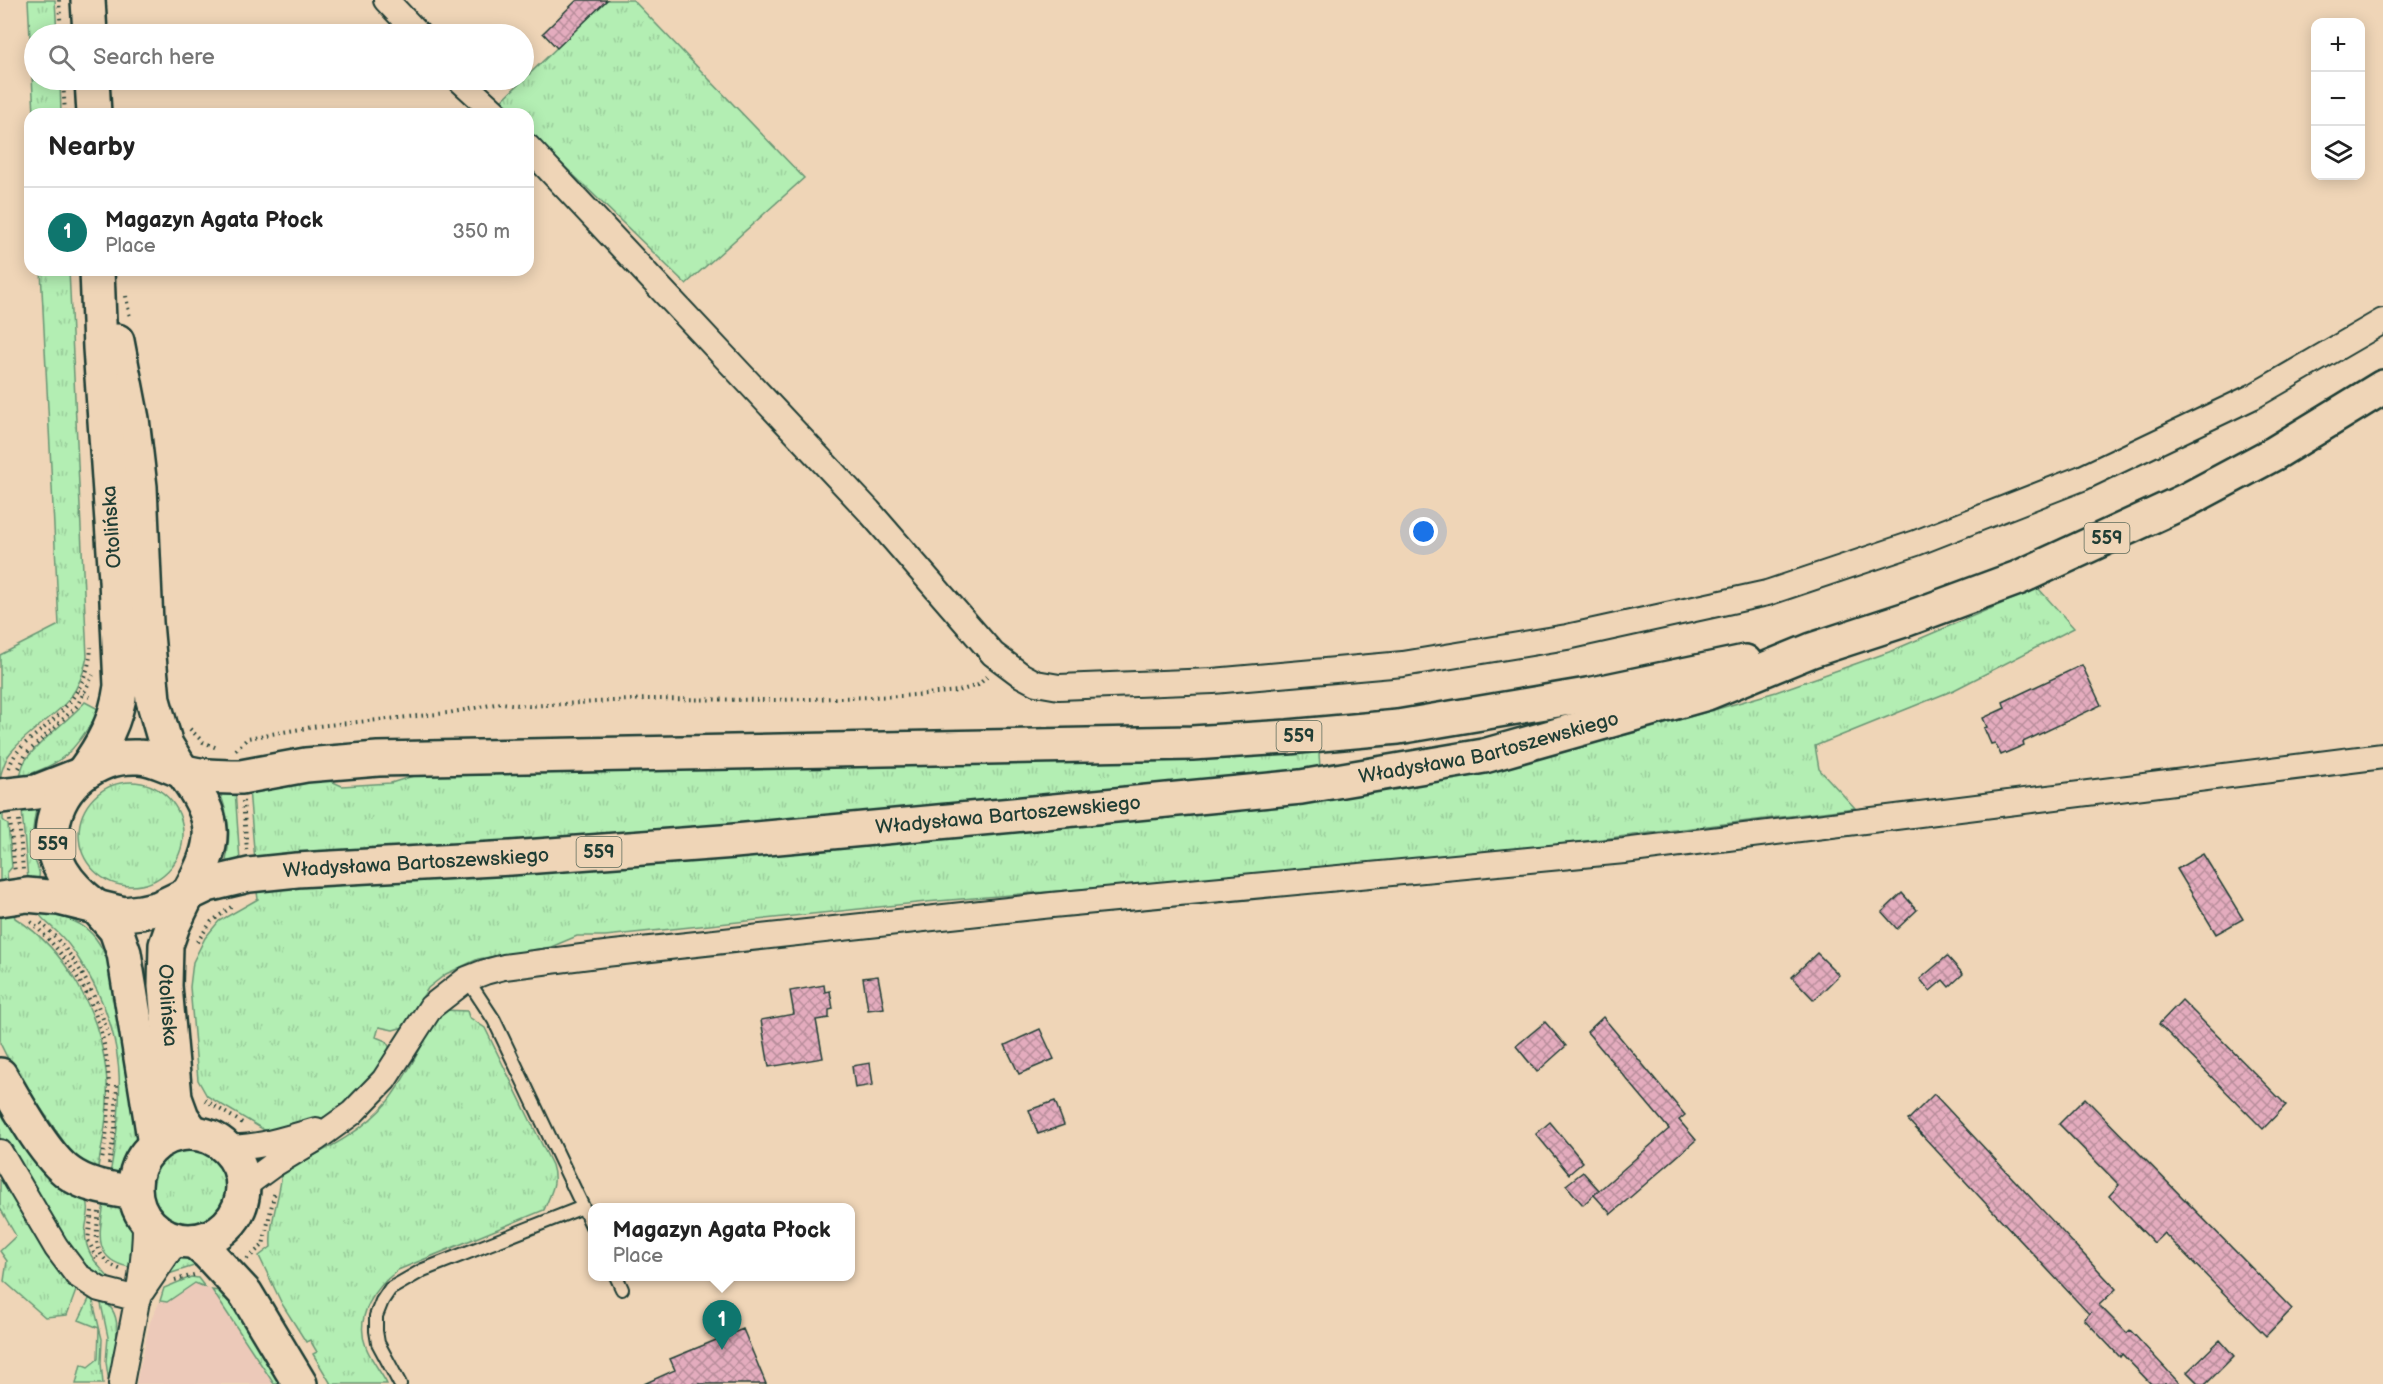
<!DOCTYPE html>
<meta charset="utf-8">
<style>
body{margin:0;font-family:"Balsamiq Sans",sans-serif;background:#f6f6f6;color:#222}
.controls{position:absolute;right:18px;top:18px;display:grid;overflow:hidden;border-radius:12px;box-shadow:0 3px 15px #0003}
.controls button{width:54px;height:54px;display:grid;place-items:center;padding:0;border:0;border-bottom:2px solid #e0e0e0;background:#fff;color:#222;font:30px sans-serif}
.you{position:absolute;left:1424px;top:532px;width:21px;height:21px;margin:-15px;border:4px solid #fff;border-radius:50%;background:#1a73e8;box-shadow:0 0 0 9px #1a73e833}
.badge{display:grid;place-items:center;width:39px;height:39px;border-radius:50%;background:#0f766e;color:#fff;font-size:20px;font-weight:700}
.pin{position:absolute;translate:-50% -50px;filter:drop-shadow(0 2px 3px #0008)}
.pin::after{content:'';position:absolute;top:32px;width:21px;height:18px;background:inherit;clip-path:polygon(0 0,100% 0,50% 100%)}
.popup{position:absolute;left:588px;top:1203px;width:267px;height:78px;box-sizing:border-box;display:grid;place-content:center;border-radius:12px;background:#fff;filter:drop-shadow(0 2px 4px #0005);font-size:20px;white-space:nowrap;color:#767676}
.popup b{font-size:22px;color:#222}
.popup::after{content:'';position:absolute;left:50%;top:100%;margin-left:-12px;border:12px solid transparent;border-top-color:#fff}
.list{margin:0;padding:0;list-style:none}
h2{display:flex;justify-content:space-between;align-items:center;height:78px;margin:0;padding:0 24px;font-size:26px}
h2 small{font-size:20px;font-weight:400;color:#767676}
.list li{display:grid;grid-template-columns:39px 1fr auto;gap:18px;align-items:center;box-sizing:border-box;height:90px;padding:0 24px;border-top:2px solid #e0e0e0}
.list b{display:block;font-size:22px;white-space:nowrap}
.list p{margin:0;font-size:20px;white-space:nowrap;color:#767676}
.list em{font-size:20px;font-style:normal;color:#767676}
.icon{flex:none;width:33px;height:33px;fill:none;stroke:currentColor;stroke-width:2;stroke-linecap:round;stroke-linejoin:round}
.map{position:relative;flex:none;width:2383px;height:1384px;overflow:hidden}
.search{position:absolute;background:#fff;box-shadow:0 3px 15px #0003;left:24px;top:24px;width:510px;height:66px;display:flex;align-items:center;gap:15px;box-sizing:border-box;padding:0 21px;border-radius:33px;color:#767676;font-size:22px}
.panel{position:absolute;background:#fff;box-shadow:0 3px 15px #0003;left:24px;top:108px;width:510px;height:168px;border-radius:18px}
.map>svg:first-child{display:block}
.built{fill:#ecc9b9}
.grass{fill:url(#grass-tufts);stroke:#699674;stroke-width:1.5}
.building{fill:url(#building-cross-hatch);stroke:#1f3d34;stroke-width:1.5}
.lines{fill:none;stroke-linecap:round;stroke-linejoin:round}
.lane-casing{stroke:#1f3d34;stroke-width:16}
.street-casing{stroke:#1f3d34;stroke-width:28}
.secondary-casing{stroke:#1f3d34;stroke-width:38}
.primary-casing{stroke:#1f3d34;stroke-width:38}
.path{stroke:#1f3d34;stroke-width:4;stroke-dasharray:1.5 4.5;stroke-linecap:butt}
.lane{stroke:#efd5b7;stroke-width:12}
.street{stroke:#efd5b7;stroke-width:24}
.secondary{stroke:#efd5b7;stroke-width:33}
.primary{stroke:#efd5b7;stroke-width:33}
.labels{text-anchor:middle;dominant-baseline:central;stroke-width:5;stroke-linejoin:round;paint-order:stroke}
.shield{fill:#efd5b7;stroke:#5d6b5b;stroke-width:1.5}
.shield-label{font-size:18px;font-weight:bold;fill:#1f3d34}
.street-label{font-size:20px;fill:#1f3d34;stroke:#efd5b7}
</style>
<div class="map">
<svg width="2383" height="1384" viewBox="0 0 2383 1384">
<defs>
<pattern id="grass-tufts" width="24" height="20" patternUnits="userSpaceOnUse" patternTransform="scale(1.5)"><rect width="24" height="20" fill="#b3eeb3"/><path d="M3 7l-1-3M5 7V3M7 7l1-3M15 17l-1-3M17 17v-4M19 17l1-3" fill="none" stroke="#9acd9b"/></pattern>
<pattern id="building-cross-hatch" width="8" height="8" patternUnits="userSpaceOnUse" patternTransform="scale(1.5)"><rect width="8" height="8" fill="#e4acbe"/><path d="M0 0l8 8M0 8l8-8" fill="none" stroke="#b88d9b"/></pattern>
</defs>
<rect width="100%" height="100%" fill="#efd5b7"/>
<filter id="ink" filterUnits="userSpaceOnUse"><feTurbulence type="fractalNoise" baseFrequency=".0167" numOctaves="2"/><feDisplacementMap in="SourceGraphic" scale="12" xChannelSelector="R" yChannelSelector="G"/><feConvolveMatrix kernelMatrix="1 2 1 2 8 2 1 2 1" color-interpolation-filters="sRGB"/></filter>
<g filter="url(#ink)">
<path class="built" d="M195 1283 212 1290 274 1384H136L150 1322 160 1301 167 1302Z"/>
<path class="grass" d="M28 0H55L57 34H34V80H60L61 114H34Z
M607 0H633L804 178 686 284 528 131V114H510L499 103Z
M41 270H69L87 657C76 714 42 715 11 752 4 760 3 769 0 777V655L59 625Z
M2038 588 2074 628 1954 690 1815 746 1819 769 1855 808 1528 848 1345 867 926 902 605 936H577L551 947 478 959 446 974 428 988 404 1027 393 1030 379 1027 376 1037 386 1041 391 1050 387 1062 345 1108 315 1121 268 1135 266 1131 207 1096 198 1080 190 987 193 962 205 938 219 921 258 899 257 892 309 885 840 847 1258 808 1360 793 1487 771 1641 731 1776 692 1889 652Z
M85 702 100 710C74 749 68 763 20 777 21 772 22 767 24 763 32 747 71 718 85 702Z
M1319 753 1320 769 1046 800 599 836 276 856 255 861 249 789 324 778 342 786 391 783 426 772 616 771Z
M79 834a52 52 0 1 1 104 0a52 52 0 1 1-104 0Z
M235 790 240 861H226C231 836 229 816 220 793Z
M22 810H36C33 826 31 840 34 857 36 866 42 872 38 880H28Z
M0 812H3V820L8 825 12 867 7 873 8 882 0 883Z
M13 911 15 918C67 950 99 1011 106 1071 110 1103 104 1136 98 1167L90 1170 79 1162 66 1145 11 1065 0 1043V913Z
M38 912C86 920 99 931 113 978L143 1145 129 1165 125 1182 109 1179C125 1098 128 1033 80 961 73 949 64 938 54 929 48 923 42 920 38 912Z
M443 1010 467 1011 469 1017 485 1028 552 1165C558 1184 551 1192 544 1210L398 1270C375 1288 354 1316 366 1347 371 1360 381 1372 387 1384H331L313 1354 317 1352 310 1340 306 1342 282 1304 259 1256 271 1247C269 1222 280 1197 282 1172 319 1153 362 1134 388 1101 410 1073 423 1039 443 1010Z
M0 1101 59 1186 72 1194 86 1197C90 1206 88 1215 86 1225 82 1249 95 1263 111 1280L95 1274 84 1267 65 1245 0 1139Z
M152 1186a37 37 0 1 1 74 0a37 37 0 1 1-74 0Z
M0 1176 46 1252 77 1288 67 1315 45 1317 4 1281 7 1261 0 1251 16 1236 0 1208Z
M105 1197C140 1210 143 1235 129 1267 89 1259 101 1227 105 1197Z
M186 1254 205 1266H194L162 1276 178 1255Z
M191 1277 198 1278 205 1287 195 1283 167 1302 160 1301 164 1288Z
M212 1290 225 1292 286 1384H274Z
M92 1298 102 1339 101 1363 103 1384H76L81 1364 88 1367 98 1359 99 1328 79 1320 89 1299Z
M100 1299C130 1313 112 1357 109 1383L106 1362 108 1337Z"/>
<path class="building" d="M577 0H607L557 48 543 33Z
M2082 665 2101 705 2023 742 2024 745 2001 755 1995 743 1991 744 1984 728 1987 727 1983 718 2005 708 2003 702Z
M2203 854 2243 919 2216 934 2177 869Z
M1902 893 1917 910 1897 929 1882 912Z
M1817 953 1839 975 1814 1000 1792 977Z
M1947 956 1963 974 1949 987 1943 980 1930 991 1920 979Z
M878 976 884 1008 868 1010 863 978Z
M824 985 825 992 830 991 833 1009 829 1010V1018L816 1020 823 1058 769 1067 761 1020 794 1014 790 991Z
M2182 1000 2286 1105 2263 1129 2159 1024Z
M1603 1017 1685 1115 1679 1120 1696 1140 1611 1214 1594 1195 1669 1129 1587 1032Z
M1545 1022 1566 1046 1537 1072 1516 1046Z
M1040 1029 1054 1059 1019 1074 1005 1045Z
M870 1063 873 1085 855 1088 852 1066Z
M1934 1094 2116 1289 2099 1305 2127 1333 2130 1330 2180 1384H2151L2122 1354 2120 1357 2084 1319 2091 1312 2089 1314 1908 1120Z
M2085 1098 2292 1309 2266 1336 2164 1233 2154 1243 2109 1196 2119 1185 2059 1124Z
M1055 1101 1064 1125 1038 1134 1029 1110Z
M1550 1122 1583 1162 1569 1174 1536 1134Z
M1583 1172 1599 1190 1583 1205 1566 1185Z
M743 1329 766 1384H644L675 1370 670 1359Z
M2220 1340 2234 1356 2206 1384H2199L2187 1372Z"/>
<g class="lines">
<g class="lane-casing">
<path id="lane" d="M467 979 494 1020 593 1228
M616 1276 622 1289
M400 1384 378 1343 376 1331V1316L382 1301 390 1289 423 1270 583 1207"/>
</g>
<g class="street-casing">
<path id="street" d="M386 0 418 34
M460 80 497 114
M528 147 869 511 993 654 1021 675 1036 683 1059 687 1213 681 1403 664 1567 637 1767 593 1916 543 2082 478 2252 397 2383 321
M226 1147C257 1149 287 1138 316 1130
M0 1152 56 1247 77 1275 99 1289 138 1299
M243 1187 273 1165 316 1139 352 1113 384 1080 431 1007 467 979 485 972 504 967 605 954 1052 905 1624 851 2383 756
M142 1291 170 1250 181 1241
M121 1384C130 1331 146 1274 145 1220"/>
</g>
<g class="secondary-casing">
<g id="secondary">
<path d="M88 0 90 34"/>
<path d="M92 80 94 114"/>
<path d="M117 341 132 419 140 487 146 623 153 700 166 745 182 771"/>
<path d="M82 774C103 745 116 722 121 686L116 580 100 348 97 270"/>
<path id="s1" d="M188 894 173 925 166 945 165 986 175 1098 182 1117 193 1133"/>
<path d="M96 907 116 930 124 953 155 1144"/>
<path d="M0 1075C16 1102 44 1155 69 1173 88 1187 112 1189 135 1193"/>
<circle cx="189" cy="1187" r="54"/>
<path d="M194 1241 208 1253 246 1294 300 1384"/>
</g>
</g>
<g class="primary-casing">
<g id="primary">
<path d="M182 771C219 821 218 841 188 894"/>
<path d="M0 796 36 792 82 774"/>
<path id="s2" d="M0 899 27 895 59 898 124 914 141 912 159 908 207 885 249 875 297 870 511 858 735 841 1013 815 1301 787 1484 756 1707 693 1812 650 1907 619 2018 578 2187 500 2275 453 2383 387"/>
<path d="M95 906C68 885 48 861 53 825 59 784 97 755 138 757 153 757 167 766 182 771 201 777 221 777 241 777L306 765 378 759 1192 743 1288 737 1398 727 1593 694 1745 662"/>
</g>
</g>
<path class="path" d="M59 0 61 34
M63 80 65 114
M126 296 130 318
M78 691 94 699
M190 729 203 742 217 748
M236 750 248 738 318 726 448 713 501 703 529 706 647 699 776 700 903 696 959 691 978 685 989 675
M9 768C14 752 25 743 38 733 66 710 89 685 91 647
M19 768 26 754 77 706 93 675
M243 801 247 850
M10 820 15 873
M19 820 23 870
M31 922C103 988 121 1066 102 1160
M41 923C76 954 95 993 109 1036
M197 942 211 922 231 907
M205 1100 244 1124
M109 1164 115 1129 117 1085
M92 1211 88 1240 98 1261
M99 1212C95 1239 93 1259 122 1270
M247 1259 263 1245 275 1191
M175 1280 194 1275"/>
<use href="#lane" class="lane"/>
<use href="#street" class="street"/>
<use href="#secondary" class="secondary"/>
<use href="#primary" class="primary"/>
</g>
</g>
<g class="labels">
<g class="shield">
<rect x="2084.5" y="523" width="45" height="30" rx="4.5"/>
<rect x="1276.5" y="721" width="45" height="30" rx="4.5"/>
<rect x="30.5" y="829" width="45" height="30" rx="4.5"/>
<rect x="576.5" y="837" width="45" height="30" rx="4.5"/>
</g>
<g class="shield-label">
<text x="2107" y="538">559</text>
<text x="1299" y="736">559</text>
<text x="53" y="844">559</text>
<text x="599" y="852">559</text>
</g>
<g class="street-label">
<text transform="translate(112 527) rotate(-94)">Otolińska</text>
<text stroke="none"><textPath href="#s2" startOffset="1506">Władysława Bartoszewskiego</textPath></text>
<text stroke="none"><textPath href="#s2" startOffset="1020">Władysława Bartoszewskiego</textPath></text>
<text stroke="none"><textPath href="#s2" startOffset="426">Władysława Bartoszewskiego</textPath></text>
<text stroke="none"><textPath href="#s1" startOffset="116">Otolińska</textPath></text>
</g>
</g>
</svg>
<div class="controls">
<button>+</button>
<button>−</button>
<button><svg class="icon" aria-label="layers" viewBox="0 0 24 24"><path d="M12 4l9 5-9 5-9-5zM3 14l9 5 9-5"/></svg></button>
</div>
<div class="you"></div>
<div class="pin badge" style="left:722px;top:1350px">1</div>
<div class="popup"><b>Magazyn Agata Płock</b>Place</div>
<div class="search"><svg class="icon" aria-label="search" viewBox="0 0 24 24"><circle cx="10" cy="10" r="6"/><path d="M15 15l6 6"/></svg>Search here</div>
<section class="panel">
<h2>Nearby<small></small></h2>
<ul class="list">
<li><span class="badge">1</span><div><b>Magazyn Agata Płock</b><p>Place</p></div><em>350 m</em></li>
</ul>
</section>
</div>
